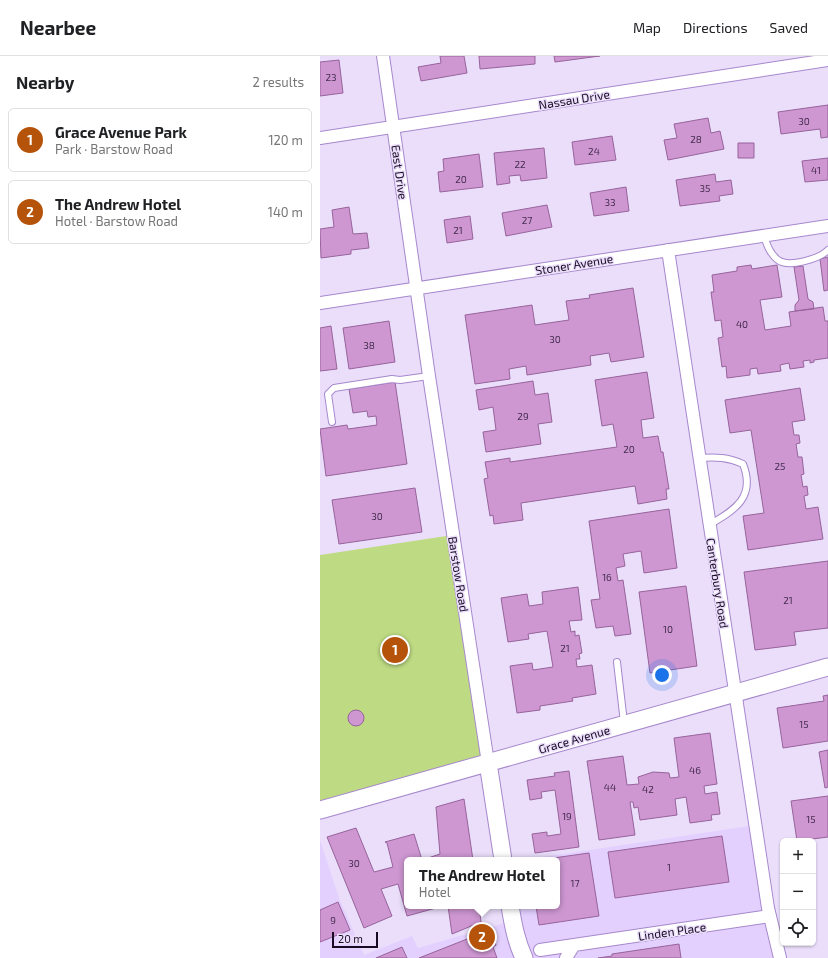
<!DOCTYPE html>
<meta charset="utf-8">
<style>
body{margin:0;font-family:"Exo 2",sans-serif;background:#f2f2f2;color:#202124}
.controls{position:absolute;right:12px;bottom:12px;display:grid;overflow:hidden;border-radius:6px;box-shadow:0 1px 3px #0004}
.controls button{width:36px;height:36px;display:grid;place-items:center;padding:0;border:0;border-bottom:1px solid #e0e0e0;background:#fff;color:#202124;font:20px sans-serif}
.scale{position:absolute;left:12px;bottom:10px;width:46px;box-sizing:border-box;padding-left:4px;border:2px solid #170a23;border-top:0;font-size:11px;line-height:14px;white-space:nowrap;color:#170a23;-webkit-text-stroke:3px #eadefb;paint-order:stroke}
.you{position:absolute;left:342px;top:619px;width:14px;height:14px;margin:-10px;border:3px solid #fff;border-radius:50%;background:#1a73e8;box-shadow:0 0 0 6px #1a73e833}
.badge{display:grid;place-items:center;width:26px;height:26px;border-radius:50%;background:#b45309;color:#fff;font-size:13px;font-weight:700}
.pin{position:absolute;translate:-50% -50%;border:2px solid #fff;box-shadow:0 1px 4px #0006}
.popup{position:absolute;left:84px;top:801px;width:156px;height:52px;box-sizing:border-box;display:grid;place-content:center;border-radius:6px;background:#fff;filter:drop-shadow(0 1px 3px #0005);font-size:13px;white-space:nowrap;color:#757577}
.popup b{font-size:15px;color:#202124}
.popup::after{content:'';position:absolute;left:50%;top:100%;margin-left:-8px;border:8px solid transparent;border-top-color:#fff}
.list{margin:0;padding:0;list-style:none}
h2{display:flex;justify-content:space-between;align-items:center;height:52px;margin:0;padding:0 16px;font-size:17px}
h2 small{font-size:13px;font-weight:400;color:#757577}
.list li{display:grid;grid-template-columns:26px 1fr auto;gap:12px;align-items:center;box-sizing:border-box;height:64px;margin:0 8px 8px;padding:0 8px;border:1px solid #e0e0e0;border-radius:6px}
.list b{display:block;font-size:15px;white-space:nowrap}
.list p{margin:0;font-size:13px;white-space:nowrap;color:#757577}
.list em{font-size:13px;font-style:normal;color:#757577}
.icon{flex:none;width:22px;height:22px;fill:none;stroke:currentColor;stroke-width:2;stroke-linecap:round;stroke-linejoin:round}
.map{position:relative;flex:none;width:508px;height:902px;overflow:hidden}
header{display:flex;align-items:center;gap:24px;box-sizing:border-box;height:56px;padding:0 20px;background:#fff;border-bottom:1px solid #e0e0e0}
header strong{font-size:19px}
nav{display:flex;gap:22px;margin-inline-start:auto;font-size:14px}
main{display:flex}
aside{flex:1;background:#fff}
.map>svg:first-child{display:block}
.built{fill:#e3d0ff}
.green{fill:#bedb83}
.building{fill:#ce97d2;stroke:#97639b}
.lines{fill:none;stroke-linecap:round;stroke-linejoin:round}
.lane-casing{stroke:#a688cc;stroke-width:8}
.street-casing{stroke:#a688cc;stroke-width:14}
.secondary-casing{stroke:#a688cc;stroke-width:19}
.lane{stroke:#fff;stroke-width:6}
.street{stroke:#fff;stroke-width:12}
.secondary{stroke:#fff;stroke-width:17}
.labels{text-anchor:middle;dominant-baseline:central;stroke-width:3;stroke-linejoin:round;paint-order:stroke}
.number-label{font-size:10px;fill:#452d4f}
.street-label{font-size:12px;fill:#170a23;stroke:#eadefb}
</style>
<header>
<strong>Nearbee</strong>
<nav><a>Map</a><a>Directions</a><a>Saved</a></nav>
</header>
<main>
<aside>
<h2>Nearby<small>2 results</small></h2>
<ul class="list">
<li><span class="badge">1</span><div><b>Grace Avenue Park</b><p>Park · Barstow Road</p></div><em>120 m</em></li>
<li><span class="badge">2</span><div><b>The Andrew Hotel</b><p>Hotel · Barstow Road</p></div><em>140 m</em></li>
</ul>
</aside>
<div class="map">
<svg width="508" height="902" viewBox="0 0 508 902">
<rect width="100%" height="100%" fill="#eadefb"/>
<path class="built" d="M436 769 460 902H0V784L19 842 44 899 92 880 98 892 192 865 190 850H237V804H203Z"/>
<path class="green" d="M133 479 168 707 0 754V499Z"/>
<path class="building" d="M120 0H144L147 17 101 25 98 11 121 7Z
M159 0H215V8L160 13Z
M234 0H280L235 6Z
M19 4 23 37 0 40V6Z
M508 49V81L501 82 500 73 461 78 458 56Z
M388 62 391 77 400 75 404 93 348 104 344 84 357 82 354 68Z
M292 80 296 104 255 109 252 86Z
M418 87H434V102H418Z
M224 92 227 122 201 125 200 119 189 120 190 127 177 129 174 97Z
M159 98 163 131 120 136 118 116 124 115 123 103Z
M508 102V124L485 126 482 105Z
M395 118 396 126 411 124 413 138 399 140 400 145 360 150 356 124Z
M306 131 309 155 274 160 270 137Z
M227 149 232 171 186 180 182 157Z
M29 151 33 178 47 177 49 192 31 194V198L1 202 0 173 14 171 12 154Z
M150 160 153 183 127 187 124 164Z
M508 201V234L504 235 500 203Z
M431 209 432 213 457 209 462 241 440 244 445 274 471 270 469 256 503 251 505 265H508V302L494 304V306L490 307V304L483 305 484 311 470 313 469 307 460 309 461 315 438 318 437 312 430 313V319L407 322 406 310 402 311 398 282 403 281 401 264 395 265 391 236H394L392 219 417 215V211Z
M483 210 488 243 493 246 494 253 475 255V249L479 244 474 211Z
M313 232 324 301 291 306 289 297 270 300 271 309 207 319 206 310 189 313 190 323 155 328 145 259 212 249 215 269 249 264 246 245 270 242 269 239Z
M69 265 75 306 29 313 23 272Z
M11 270 17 313 0 315V272Z
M327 316 334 362 321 364 323 382 338 380 341 396H343L349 433H346L347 443 318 448 315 430 201 447 203 464 174 468 173 459 170 460 164 423 168 422 165 406 190 402V406L297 391 293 368 282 370 275 324Z
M213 325 215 339 228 337 232 366 218 368 221 388 166 396 163 376 176 374 173 351 159 354 156 334Z
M75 326 87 408 6 420 0 373 27 369 28 373 57 369 56 360 48 361 47 355 33 357 29 333Z
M480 332 485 364 472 366 474 379H479L480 387 476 388 478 401H482L484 418 481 419 483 431 487 430 488 439 484 440 486 453 498 451 503 483 428 494 423 460 444 457 431 374 410 377 405 344Z
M95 432 102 476 19 488 12 444Z
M349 453 357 512 324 517 321 495 303 498 305 510 296 512 298 525 303 524 311 578 295 580 293 570 276 572 271 544 280 543 269 465Z
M508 505V572L474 576 476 589 435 594 424 516Z
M366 530 377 610 330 617 319 536Z
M258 531 262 564 249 565 251 576 255 575V580L259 579 262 597 259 598 260 603H256L257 611 272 609 276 638 252 642 253 645 220 650V654L197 657 190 610 212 607 213 614 233 611 227 575 208 578 209 583 188 586 181 542 207 538 209 550 223 548 222 536Z
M508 639V685L463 692 457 652 504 645 503 640Z
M28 662a8 8 0 1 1 16 0a8 8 0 1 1-16 0Z
M390 677 397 728 384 730 385 738 397 736 400 758 391 759 392 764 370 767 366 741 355 743 357 759 320 764 318 751 314 752 313 746H310L315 779 279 784 267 705 303 700 307 729 319 728 318 721 333 716 349 717 350 722 359 721 354 682Z
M508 694V731L505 732 499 696Z
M249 715 259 791 215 797 212 778 227 776V780L241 778 235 734 221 736 222 742 210 744 207 724 235 720 234 717Z
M508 740V781L477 785 471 745Z
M144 743 153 804H87V850H115L116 852 87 860 78 828 61 833 72 860 44 872 7 781 36 772 54 816 73 811 67 787 65 786 94 778 102 804 120 798 116 751Z
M402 780 409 826 295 842 288 796Z
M269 797 279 860 219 869 216 850H237V804H219Z
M18 846 30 874 0 886V854Z
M128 850H159L161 866 132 878Z
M170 874 176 889 173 891 177 902H99Z
M359 888 361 902H278L292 900V898Z
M82 891 87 902H56Z"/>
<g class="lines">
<g class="lane-casing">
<path id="lane" d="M444 180C447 189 450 198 458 204 469 212 499 203 508 194
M12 366 8 338 14 332 72 323 80 324 109 320
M379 402C396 401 408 401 423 408 436 441 415 454 389 469
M297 606 304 667"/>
</g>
<g class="street-casing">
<path id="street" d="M63 0 109 320 168 707
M0 82 508 4
M348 194 448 852 460 902
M0 247 508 170
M220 894 254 889
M246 902 254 889 450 860"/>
</g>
<g class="secondary-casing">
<path id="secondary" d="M168 707 183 804
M0 754 508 611
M190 850C193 868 196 885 204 902"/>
</g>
<use href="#lane" class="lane"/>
<use href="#street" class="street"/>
<use href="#secondary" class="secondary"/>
</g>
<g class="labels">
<g class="number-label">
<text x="11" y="21">23</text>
<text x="484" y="65">30</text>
<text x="376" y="83">28</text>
<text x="274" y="95">24</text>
<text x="200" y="108">22</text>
<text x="496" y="114">41</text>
<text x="141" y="123">20</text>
<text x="385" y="132">35</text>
<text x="290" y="146">33</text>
<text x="207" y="164">27</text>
<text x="138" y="174">21</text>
<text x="422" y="268">40</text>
<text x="235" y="283">30</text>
<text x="49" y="289">38</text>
<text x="203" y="360">29</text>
<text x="309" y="393">20</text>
<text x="460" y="410">25</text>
<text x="57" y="460">30</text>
<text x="287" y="521">16</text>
<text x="468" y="544">21</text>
<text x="348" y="573">10</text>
<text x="245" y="592">21</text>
<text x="484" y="668">15</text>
<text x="375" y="714">46</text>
<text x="290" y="731">44</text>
<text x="328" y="733">42</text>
<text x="247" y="760">19</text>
<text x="491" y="763">15</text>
<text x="34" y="807">30</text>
<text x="349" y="811">1</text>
<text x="255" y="827">17</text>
<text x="13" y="864">9</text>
</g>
<g class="street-label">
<text transform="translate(254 43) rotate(-9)">Nassau Drive</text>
<text transform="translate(80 116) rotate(82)">East Drive</text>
<text transform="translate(254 208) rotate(-9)">Stoner Avenue</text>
<text transform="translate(139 518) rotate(81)">Barstow Road</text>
<text transform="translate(398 527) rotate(81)">Canterbury Road</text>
<text transform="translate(254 683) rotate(-16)">Grace Avenue</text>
<text transform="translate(352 875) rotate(-8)">Linden Place</text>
</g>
</g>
</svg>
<div class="controls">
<button>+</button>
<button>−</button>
<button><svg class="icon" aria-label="locate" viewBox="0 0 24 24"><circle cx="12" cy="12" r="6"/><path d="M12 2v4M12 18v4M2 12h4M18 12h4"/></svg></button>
</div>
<div class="scale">20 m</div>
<div class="you"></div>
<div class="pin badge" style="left:75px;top:594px">1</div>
<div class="pin badge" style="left:162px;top:881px">2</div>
<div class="popup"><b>The Andrew Hotel</b>Hotel</div>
</div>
</main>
